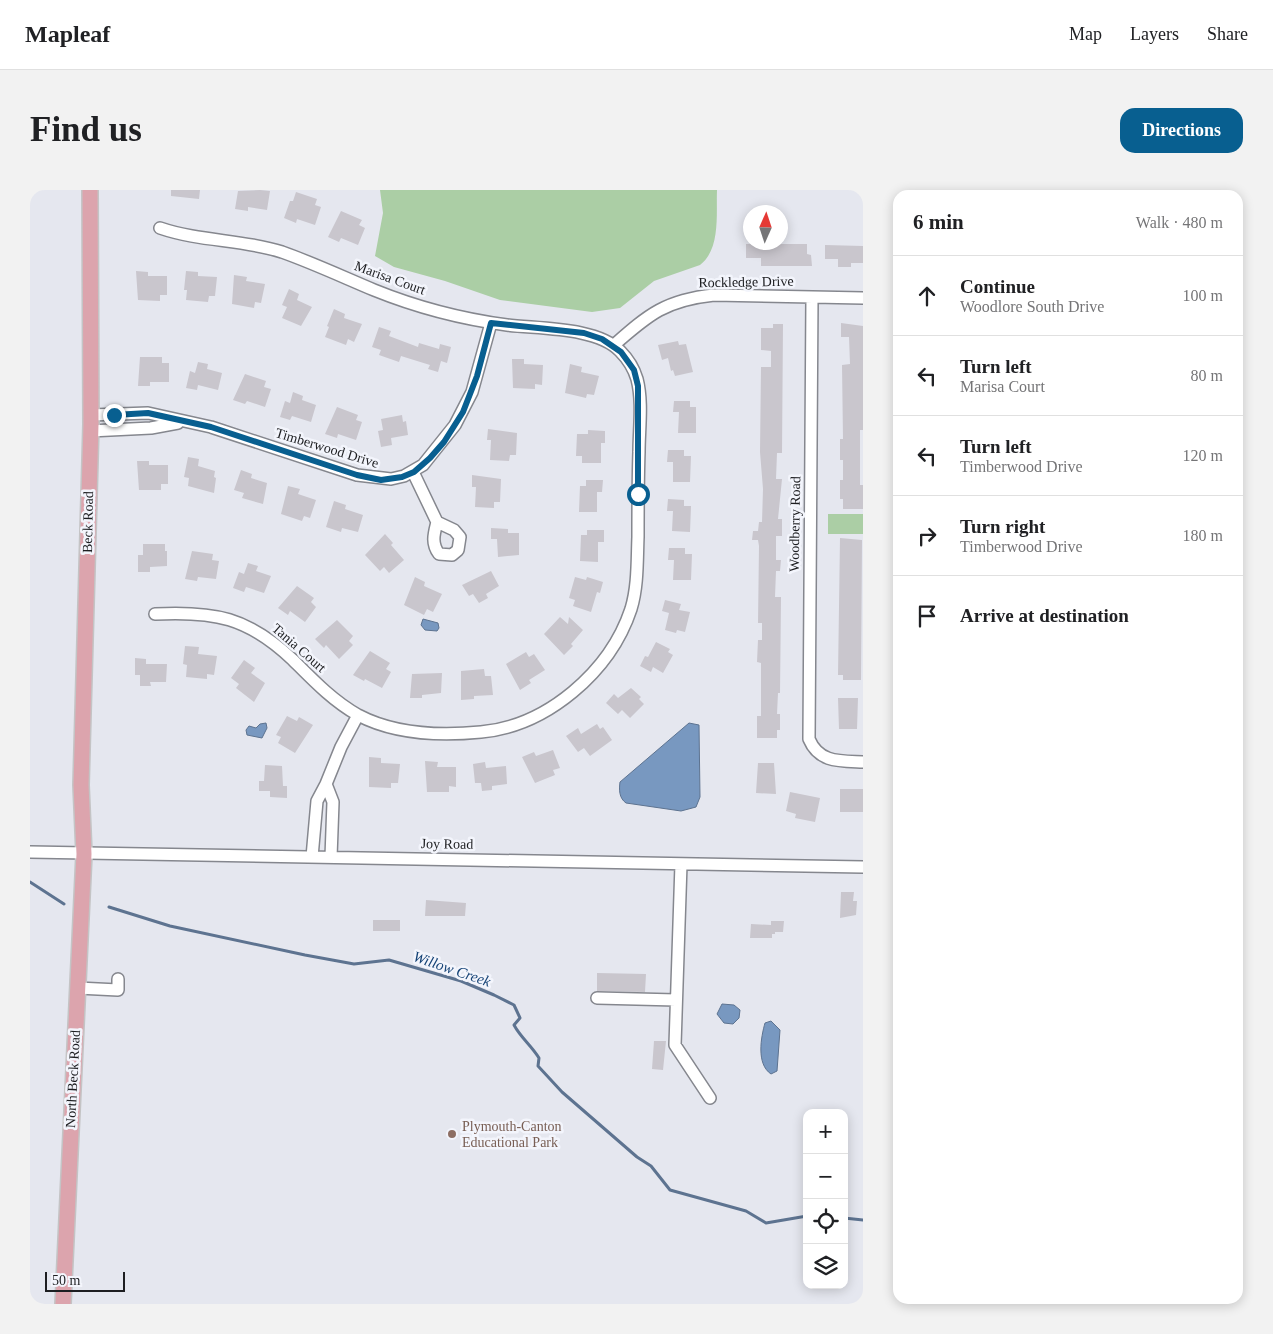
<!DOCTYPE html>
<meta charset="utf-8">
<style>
body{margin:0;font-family:"Times New Roman",serif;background:#f2f2f2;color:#202124}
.controls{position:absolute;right:15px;bottom:15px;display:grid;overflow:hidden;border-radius:10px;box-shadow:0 2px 12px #0003}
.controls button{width:45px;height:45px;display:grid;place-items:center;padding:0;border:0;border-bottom:1px solid #e0e0e0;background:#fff;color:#202124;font:25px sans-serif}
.compass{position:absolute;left:713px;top:15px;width:45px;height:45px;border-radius:50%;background:#fff;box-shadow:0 2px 12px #0003;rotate:3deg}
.scale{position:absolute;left:15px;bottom:12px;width:80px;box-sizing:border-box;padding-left:5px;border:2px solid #1d1e21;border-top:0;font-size:14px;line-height:18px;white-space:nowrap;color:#1d1e21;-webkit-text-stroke:4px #f3f5fc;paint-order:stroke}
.stop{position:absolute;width:15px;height:15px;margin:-11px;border:4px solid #085f90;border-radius:50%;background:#fff}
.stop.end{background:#085f90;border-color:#fff;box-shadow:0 1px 5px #0008}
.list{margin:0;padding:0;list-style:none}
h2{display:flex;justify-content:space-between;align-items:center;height:65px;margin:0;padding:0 20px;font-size:21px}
h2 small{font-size:16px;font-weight:400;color:#757577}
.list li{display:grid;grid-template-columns:32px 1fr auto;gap:15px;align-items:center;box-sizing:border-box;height:80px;padding:0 20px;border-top:1px solid #e0e0e0}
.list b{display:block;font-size:19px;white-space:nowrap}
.list p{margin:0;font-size:16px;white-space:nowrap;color:#757577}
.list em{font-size:16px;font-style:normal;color:#757577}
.icon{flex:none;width:28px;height:28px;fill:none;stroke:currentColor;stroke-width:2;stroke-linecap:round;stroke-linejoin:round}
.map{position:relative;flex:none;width:833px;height:1114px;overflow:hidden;border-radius:15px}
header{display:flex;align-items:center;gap:30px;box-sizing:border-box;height:70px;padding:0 25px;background:#fff;border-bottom:1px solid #e0e0e0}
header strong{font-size:24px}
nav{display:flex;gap:28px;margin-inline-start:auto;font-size:18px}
.intro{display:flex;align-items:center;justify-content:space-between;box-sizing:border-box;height:120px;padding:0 30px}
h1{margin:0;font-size:35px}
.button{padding:12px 22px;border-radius:15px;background:#085f90;color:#fff;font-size:18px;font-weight:700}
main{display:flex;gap:30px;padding:0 30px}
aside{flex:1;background:#fff;border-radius:15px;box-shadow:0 2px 12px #0003}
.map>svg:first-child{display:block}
.green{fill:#abcea5}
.water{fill:#7898c0;stroke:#5d7390}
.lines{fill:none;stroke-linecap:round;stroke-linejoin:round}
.stream{stroke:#5d7390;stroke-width:3}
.building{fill:#c9c6cd}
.minor-casing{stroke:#85878e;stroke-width:14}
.major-casing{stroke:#c4c4c5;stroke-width:18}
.minor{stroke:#fff;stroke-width:11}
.major{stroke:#dca4ad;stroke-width:15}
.route{stroke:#085f90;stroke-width:6}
.education-dot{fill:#8d6e63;stroke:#f3f5fc;stroke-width:2}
.labels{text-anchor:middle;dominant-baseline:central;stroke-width:5;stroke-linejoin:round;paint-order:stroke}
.street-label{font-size:14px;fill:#1d1e21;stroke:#f3f5fc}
.education-label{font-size:14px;fill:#785e54;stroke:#f3f5fc;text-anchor:start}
.water-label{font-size:15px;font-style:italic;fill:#154376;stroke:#f3f5fc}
</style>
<header>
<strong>Mapleaf</strong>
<nav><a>Map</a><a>Layers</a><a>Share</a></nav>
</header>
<div class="intro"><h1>Find us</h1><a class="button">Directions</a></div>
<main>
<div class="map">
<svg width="833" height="1114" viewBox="0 0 833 1114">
<rect width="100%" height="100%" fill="#e5e7ef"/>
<path class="green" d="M350 0H687C686 23 691 59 670 75L624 91 590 118 562 122 470 110 415 91 364 77 345 66 353 23Z
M798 324H833V344H798Z"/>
<path class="water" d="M393 429 408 433 409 438 407 441 395 440 391 435Z
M236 533 237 538 232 548 217 545 216 540 219 536 226 538 230 534Z
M659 533 669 535 670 607 666 617 651 621 596 613C589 608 589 600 590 592Z
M692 814 704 815 710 820 709 828 703 834 694 833 687 824Z
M741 831 750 840 747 881 741 884C726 874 731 847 735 833Z"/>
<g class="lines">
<path class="stream" d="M0 692 34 714
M79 717 140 736 275 765 324 774 359 770 431 791 464 805 484 815 490 828 484 835C491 848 501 855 509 868L508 876 532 902 607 967 621 976 640 1000 716 1021 736 1033 777 1026
M814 1028 833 1030"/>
</g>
<path class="building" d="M141 0H170L169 9 141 6Z
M230 0 240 1 237 20 218 17V21L205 19 208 1Z
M266 2 287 9 285 15 291 17 285 35 267 29 266 33 254 28 260 11H263Z
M311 21 332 30 329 35 335 38 328 55 311 48 309 52 298 47Z
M716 54H777V64L781 65 782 76H731V68H716Z
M795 55 833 56V73H821V77H808V69H795Z
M106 81 118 82V86H137V105H130V111L108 110Z
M156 81 168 82V86L187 87 185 106H179L178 112 156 110 157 100H154Z
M204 85 217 87 216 91 235 94 231 113 225 112 224 118 202 114Z
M259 99 269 104 267 110 282 117 271 136 252 128 257 117 252 115Z
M304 119 315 124 314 128 332 134 324 152 318 149 316 155 295 147 299 137 297 136Z
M811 133 833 136V240H830V295H833V319H813V309H810V290H813V270H810V249H813L812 175 820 174 819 147H811Z
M743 134H753L752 263H747L746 289H752L748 329H752V346H746V370H751L750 381H746L745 407H751L750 503H748L747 524H750V540H747V548H727V526H731V473L727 472 728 450H732V433H728L729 356 728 350H722L723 341H728L729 332H732L733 299 730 262 731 177H741V161L731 160V138H743Z
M349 137 361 141 359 146 388 157 389 153 409 159 410 154 421 157 417 173 411 171 408 182 398 179 400 175 371 166 369 172 349 165 351 160 342 157Z
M648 151 649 155 656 154 663 182 645 186 643 180 641 181 638 168 632 170 628 155Z
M110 167H132V173H139V192H120V196H108Z
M482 169H494V174L513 175 512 195 505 194V199L483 198Z
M168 172 178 174 177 179 192 183 188 200 168 195 167 200 156 198 160 181 165 183Z
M540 174 552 177 551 182 569 186 564 205 557 204 556 208 535 203Z
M215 184 236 191 234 197 241 199 235 217 217 211 215 214 203 210Z
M263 202 273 206 272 210 286 215 281 232 262 226 260 230 250 227 255 211 260 213Z
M644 211H660V217H666V243H648L649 222H643Z
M307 217 328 225 326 230 332 232 326 250 308 244 307 248 295 244Z
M372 225 373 232 376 231 378 245 361 248 362 255 351 257 348 241 353 240 351 229Z
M458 239 487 243 486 265H480L479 271 460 270 461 250H457Z
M558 240 575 241V253H571V273H552V266H546L547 244H558Z
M638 260H654V266H661L660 292H643V272H637Z
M158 267 169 269 168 276 185 281 184 287 186 288 184 303 158 296 159 288 154 287Z
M107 271H119V275H138V294H131V300H109Z
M211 280 222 284 221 288 237 293 233 314 212 308 214 303 204 300Z
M442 285 471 289 470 312H464V318L445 317 446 297H442Z
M556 290H573L572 302H567V322H549L550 296H556Z
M258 296 270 299 268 304 286 310 280 328 274 326 272 331 251 324Z
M638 309 654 310V316H661L660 342 642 341 643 321H637Z
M304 311 316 315 315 319 333 325 328 342 312 338 311 342 296 337Z
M461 338 478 339V343H489V365L468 367 467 349H461Z
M557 340H574V352H568V372L550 371 551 345H557Z
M355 344 363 353 361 355 374 370 359 383 354 377 350 381 335 365Z
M810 348 832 350 831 490H813V485H808Z
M113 354H135V361H137V376L120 377V382H108V365H113Z
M639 358H655V364H662L661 390H643L644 370H638Z
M162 361 183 364 182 370 189 371 186 389 168 387 167 391 155 389Z
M218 373 228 376 226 381 241 386 234 403 216 397 214 402 203 398 209 382 214 384Z
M461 381 469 396 456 404 458 408 449 413 443 404 439 406 432 395Z
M385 387 395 392 394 396 412 404 403 422 397 419 394 425 374 415Z
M545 387 556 390 557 387 573 392 570 403 567 402 561 422 543 416 545 410 539 408Z
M267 396 284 408 281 412 286 417 275 432 260 421 258 425 248 418Z
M635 410 651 414 649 420 660 422 655 442 647 440 646 443 635 440 639 423 632 421Z
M530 427 538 434 539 427 553 440 541 454 543 456 534 465 514 444Z
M307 430 323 446 319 451 323 455 309 469 296 455 294 458 285 449Z
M626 452 640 459 638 462 643 465 633 483 623 477 621 482 610 476 615 466 618 467Z
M155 456 169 457 168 464 187 466 184 485 177 484V489L156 487 157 475 153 474Z
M340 461 360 473 356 479 361 482 352 498 335 489 334 491 323 485Z
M496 462 499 467 504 464 515 480 499 490 501 493 490 500 476 474Z
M105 468 116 469V474H137L136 492H120L121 496H110V485H105Z
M214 470 225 478 221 483 235 493 224 512 206 498 209 494 201 488Z
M454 479 455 486H461L463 505 444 506V509L431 510V481Z
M412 483 411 503 392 505V508H380L382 484Z
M601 498 611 507 609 509 614 514 600 528 592 520 588 524 576 513 584 504 588 508Z
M808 508H828L827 539H809Z
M257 526 267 531 269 527 283 535 265 563 248 553 251 547 246 545Z
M567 534 570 539 573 537 582 550 560 566 554 558 548 562 536 546 548 538 551 544Z
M523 560 530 578 523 580 525 585 505 593 492 567 504 562 506 566Z
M339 567 351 568V573L370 574 368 593H361V598L339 597Z
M395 571 408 572 407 577H426V597L419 596V602H397Z
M455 572 456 578 476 576 477 594 462 596V600L452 601 451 593H445L443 574Z
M728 573H744L746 604 726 603Z
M235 575 252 576 253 596H257V608L240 607V601H229V591H234Z
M810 599H833V622H810Z
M760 602 790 608 785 632 765 628 766 624 756 621Z
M811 702H824L823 711H827L826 725 810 728Z
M396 710 436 713 435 726H395Z
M343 730H370V741H343Z
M741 731H754L753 742H745V744H742V748H720L721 734 741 735Z
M567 783 616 784 615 802 567 801Z
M624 851H636L633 880 622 879Z"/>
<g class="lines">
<g class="minor-casing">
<path id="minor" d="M782 107 779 549C789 573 810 571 833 572
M584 155C619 124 636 110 684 105L833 108
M61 225 118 223 181 237 327 285 361 289 374 286 393 275 425 235 442 202 461 133
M60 241 121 238 148 233
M383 282 407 332 424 340 430 347 428 360 422 365 409 364C401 353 404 344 407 332
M125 424C184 421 218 427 263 470 283 490 303 511 328 525 364 544 411 546 451 542 517 536 580 482 601 419 608 396 607 371 608 347 608 319 608 290 609 262 609 239 613 212 607 189 604 179 598 169 590 161 567 137 510 139 477 135 432 129 386 117 344 100 313 87 283 73 252 62 212 49 171 52 130 38
M296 594 303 612 301 667
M0 662 833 677
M282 667 287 611 296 594 311 557 328 525
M651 674 645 855 680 908
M48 798 88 800V789
M567 808 646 810"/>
</g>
<g class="major-casing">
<path id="major" d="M33 1114 54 664 51 595 61 234 60 0"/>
</g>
<use href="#minor" class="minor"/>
<use href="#major" class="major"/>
</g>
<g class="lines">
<path class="route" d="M84 225 118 223 181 237 327 285 351 290 372 287 384 282 400 268 414 252 433 222 447 186 461 133 554 143 572 149 591 162 604 180 608 196V304"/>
</g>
<circle class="education-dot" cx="422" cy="944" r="5"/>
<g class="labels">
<g class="street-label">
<text transform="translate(360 88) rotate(20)">Marisa Court</text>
<text transform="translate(716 92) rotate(-1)">Rockledge Drive</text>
<text transform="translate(297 258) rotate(17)">Timberwood Drive</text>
<text transform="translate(58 332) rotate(-89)">Beck Road</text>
<text transform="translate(765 334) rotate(-89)">Woodberry Road</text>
<text transform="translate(269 458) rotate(41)">Tania Court</text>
<text transform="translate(417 654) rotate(1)">Joy Road</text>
<text transform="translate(43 889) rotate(-87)">North Beck Road</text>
</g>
<g class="education-label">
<text x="432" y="936">Plymouth-Canton<tspan x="432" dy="16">Educational Park</tspan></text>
</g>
<g class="water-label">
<text transform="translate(422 779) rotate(19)">Willow Creek</text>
</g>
</g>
</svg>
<div class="controls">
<button>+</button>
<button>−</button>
<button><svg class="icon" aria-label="locate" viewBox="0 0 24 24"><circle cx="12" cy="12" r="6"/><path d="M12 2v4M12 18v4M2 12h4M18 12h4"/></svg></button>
<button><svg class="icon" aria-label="layers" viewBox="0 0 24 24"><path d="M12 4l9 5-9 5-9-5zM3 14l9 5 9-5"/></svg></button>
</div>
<svg class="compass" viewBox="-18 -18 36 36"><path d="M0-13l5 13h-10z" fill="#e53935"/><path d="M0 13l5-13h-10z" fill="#757577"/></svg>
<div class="scale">50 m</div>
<div class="stop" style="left:608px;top:304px"></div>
<div class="stop end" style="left:84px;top:225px"></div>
</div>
<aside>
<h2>6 min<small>Walk · 480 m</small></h2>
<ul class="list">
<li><svg class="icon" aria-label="ahead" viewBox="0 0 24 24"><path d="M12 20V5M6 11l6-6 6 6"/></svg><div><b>Continue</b><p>Woodlore South Drive</p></div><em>100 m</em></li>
<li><svg class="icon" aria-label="left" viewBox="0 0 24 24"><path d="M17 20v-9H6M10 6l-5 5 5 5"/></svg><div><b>Turn left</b><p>Marisa Court</p></div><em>80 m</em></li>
<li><svg class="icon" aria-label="left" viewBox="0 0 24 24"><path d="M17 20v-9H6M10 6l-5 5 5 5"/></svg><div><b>Turn left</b><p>Timberwood Drive</p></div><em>120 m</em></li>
<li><svg class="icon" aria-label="right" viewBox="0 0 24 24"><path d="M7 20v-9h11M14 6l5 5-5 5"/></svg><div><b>Turn right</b><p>Timberwood Drive</p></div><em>180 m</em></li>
<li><svg class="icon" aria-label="arrive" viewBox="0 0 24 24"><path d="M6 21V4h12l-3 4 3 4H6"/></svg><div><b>Arrive at destination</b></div></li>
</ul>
</aside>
</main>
